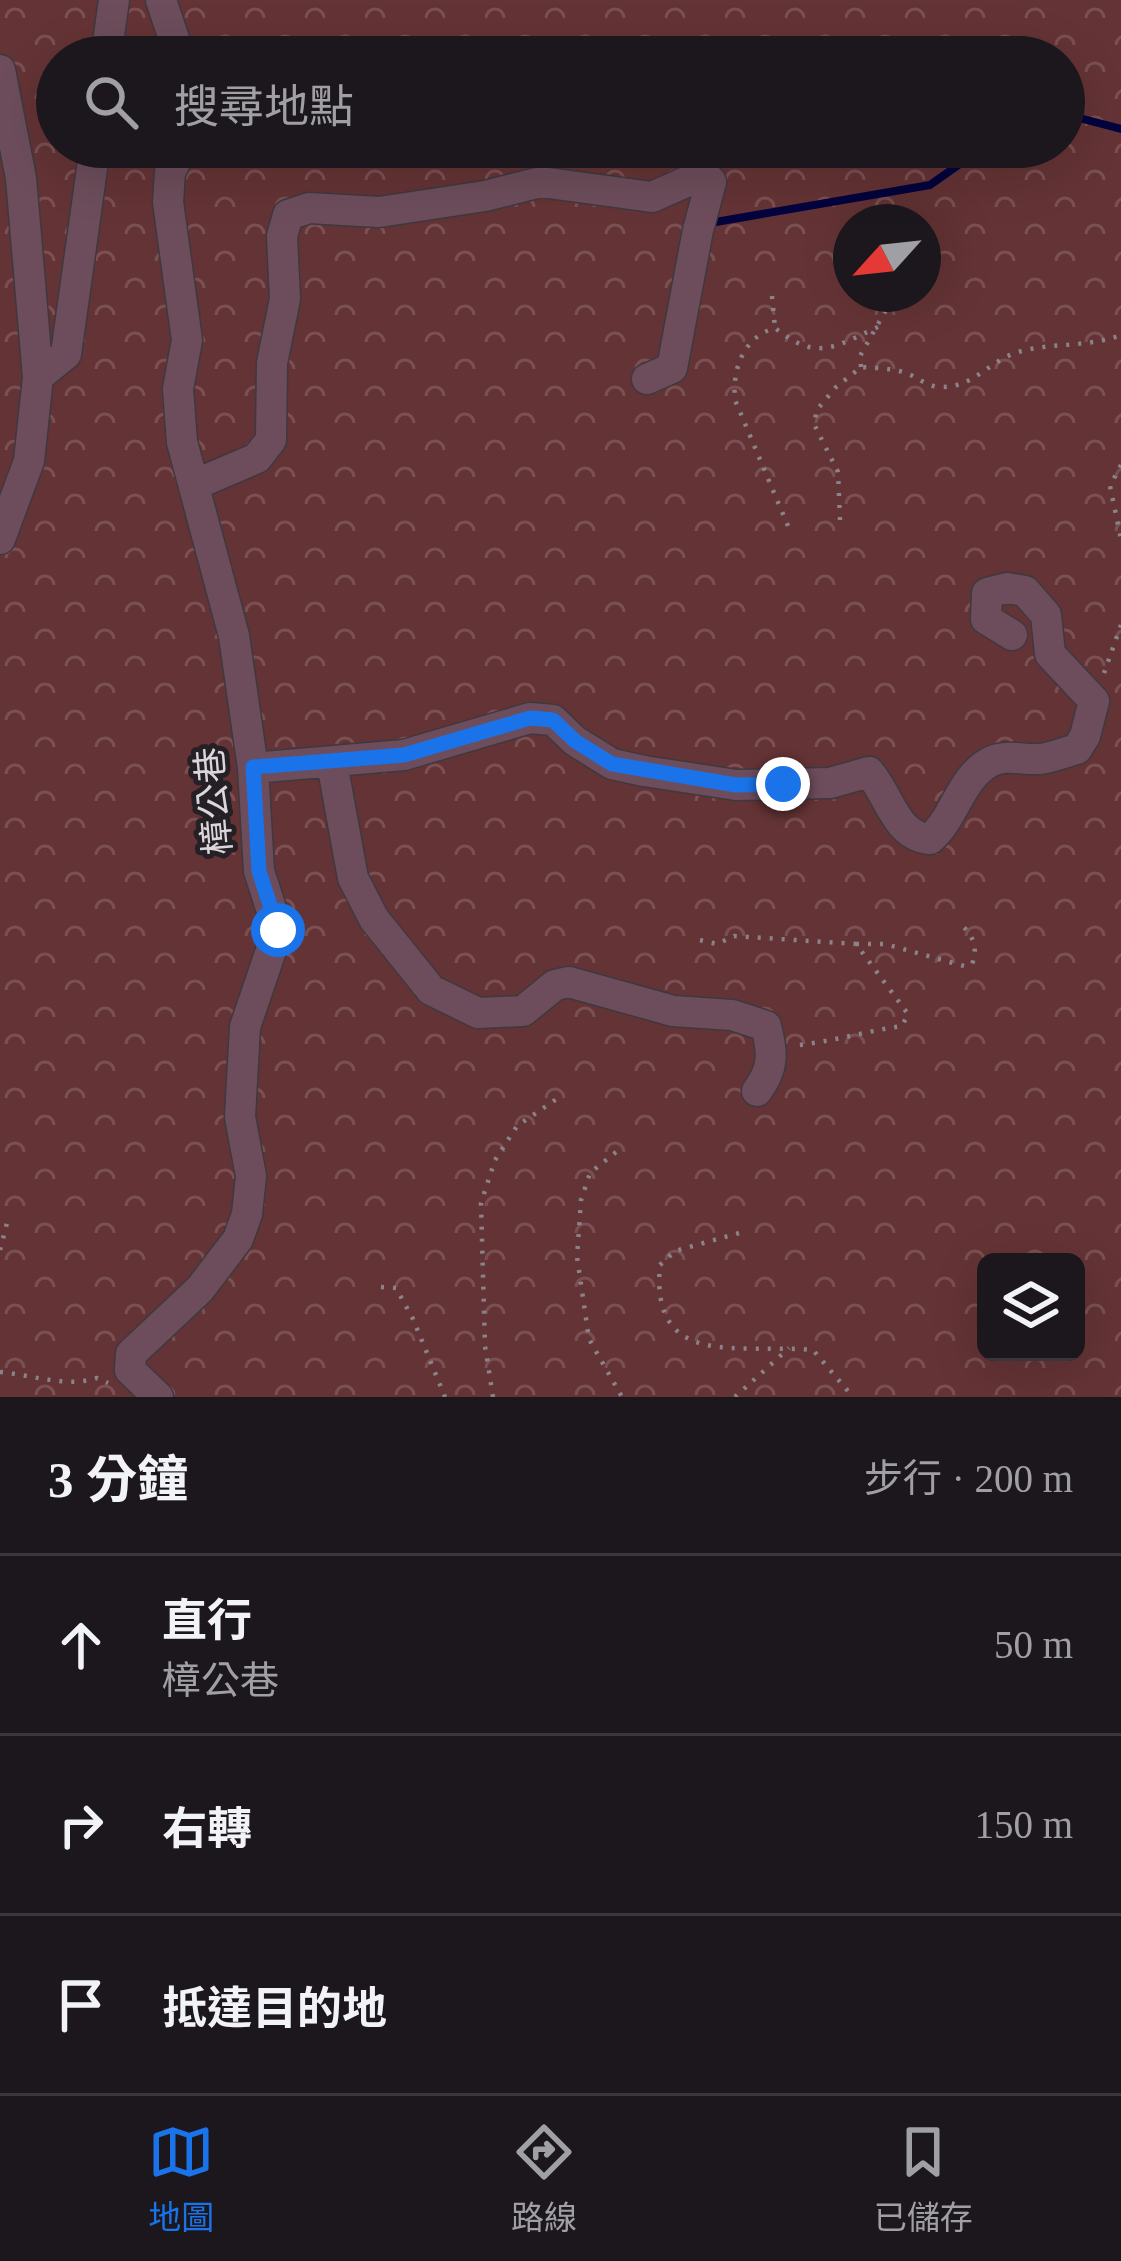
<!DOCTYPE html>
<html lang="zh-TW">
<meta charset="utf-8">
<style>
body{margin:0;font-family:"Times New Roman","Noto Sans TC",serif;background:#292429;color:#f1f3f6}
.controls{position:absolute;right:36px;bottom:36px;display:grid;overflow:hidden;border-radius:18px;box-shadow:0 12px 48px #0002}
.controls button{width:108px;height:108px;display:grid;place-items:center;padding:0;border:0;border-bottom:3px solid #3a363b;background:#1c171c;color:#f1f3f6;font:60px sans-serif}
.compass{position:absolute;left:833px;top:204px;width:108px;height:108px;border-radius:50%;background:#1c171c;box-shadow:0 12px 48px #0002;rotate:243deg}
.stop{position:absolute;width:36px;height:36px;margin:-27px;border:9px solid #1a73e8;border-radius:50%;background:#fff}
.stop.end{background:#1a73e8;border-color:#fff;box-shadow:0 3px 12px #0008}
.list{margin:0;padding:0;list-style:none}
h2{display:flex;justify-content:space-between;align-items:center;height:156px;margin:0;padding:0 48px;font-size:51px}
h2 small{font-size:39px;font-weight:400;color:#a09fa3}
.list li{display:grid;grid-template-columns:78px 1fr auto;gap:36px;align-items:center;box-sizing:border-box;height:180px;padding:0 48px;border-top:3px solid #3a363b}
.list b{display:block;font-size:45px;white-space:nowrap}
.list p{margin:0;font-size:39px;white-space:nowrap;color:#a09fa3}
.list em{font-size:39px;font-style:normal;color:#a09fa3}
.icon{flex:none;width:66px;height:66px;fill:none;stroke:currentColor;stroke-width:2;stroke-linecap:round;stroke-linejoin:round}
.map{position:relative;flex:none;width:1121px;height:1397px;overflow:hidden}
.search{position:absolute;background:#1c171c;box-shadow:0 12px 48px #0002;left:36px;right:36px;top:36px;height:132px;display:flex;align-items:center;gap:30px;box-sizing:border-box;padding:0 42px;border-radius:66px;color:#a09fa3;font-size:45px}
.sheet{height:696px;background:#1c171c}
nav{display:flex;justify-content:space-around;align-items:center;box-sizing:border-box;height:168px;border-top:3px solid #3a363b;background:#1c171c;font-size:33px;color:#a09fa3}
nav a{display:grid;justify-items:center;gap:6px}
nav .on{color:#1a73e8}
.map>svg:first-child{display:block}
.forest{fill:url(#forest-crowns);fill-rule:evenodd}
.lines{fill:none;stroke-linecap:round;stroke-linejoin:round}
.stream{stroke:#03043e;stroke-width:8}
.minor-casing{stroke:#3e393f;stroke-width:33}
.path{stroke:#89848a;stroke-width:4.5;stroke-dasharray:3 9;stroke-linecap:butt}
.minor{stroke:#6d4d5b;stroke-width:30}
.route{stroke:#1a73e8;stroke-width:15}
.labels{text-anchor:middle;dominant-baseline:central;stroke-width:10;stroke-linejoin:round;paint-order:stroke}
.street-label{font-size:36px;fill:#dad6db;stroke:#251f26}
</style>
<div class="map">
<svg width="1121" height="1397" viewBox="0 0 1121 1397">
<defs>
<pattern id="forest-crowns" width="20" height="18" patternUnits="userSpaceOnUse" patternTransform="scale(3)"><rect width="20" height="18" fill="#643335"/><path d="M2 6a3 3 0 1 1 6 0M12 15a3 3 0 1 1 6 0" fill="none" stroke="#7a5052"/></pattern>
</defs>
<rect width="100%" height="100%" fill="#251f26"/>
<path class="forest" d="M0 0H1121V1397H0ZM57 57H1064V147H57ZM851 222H923V294H851ZM986 1262H1076V1352H986Z"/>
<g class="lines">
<path class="stream" d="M1064 114 1121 129
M710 223 930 185 984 147"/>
<g class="minor-casing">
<path id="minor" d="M161 0 180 57
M106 57 114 0
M0 70 21 178 38 377 29 461 0 539
M38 377 66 354 95 147
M194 485 257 458 271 440 272 363 285 299 282 236 288 215 309 208 379 212 485 196 541 182 652 197 704 174 711 182 698 230 672 368 647 379
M332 763 353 878 374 919 431 990 478 1013 523 1011 555 985 569 982 673 1011 732 1015 766 1026C773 1053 774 1068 757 1091
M253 768 404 755 530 718 553 720 575 741 612 764 644 771 736 785 830 783 869 772C890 796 895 836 930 839 955 818 960 778 990 762 1005 754 1022 760 1039 759 1051 758 1065 752 1077 749L1085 736 1094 701 1050 654 1046 615 1025 591 1007 588 987 593 986 619 1012 635
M158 1397 130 1370 131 1354 200 1289 238 1239 247 1214 251 1176 240 1117 245 1027 278 930 259 871 253 768 234 636 182 442 178 389 187 340 168 202 170 172 183 147"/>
</g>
<path class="path" d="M772 296 775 328
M861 367 860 356 895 294
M1121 465 1110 486 1121 539
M840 520 838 472 815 426 816 411 835 388 861 367C874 368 887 368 899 371 916 374 924 387 942 387 974 387 989 361 1018 352 1052 342 1087 348 1121 335
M788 526 735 400C732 370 743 337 775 328 817 362 834 347 878 327
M1104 673 1121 625
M700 940 717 944 734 936 856 944 908 1014 902 1026C867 1031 834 1041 799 1045
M856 944H885L964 966 972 964C979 948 972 931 957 922
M616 1152 590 1173 581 1200 577 1257 589 1339 622 1397
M739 1233 675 1251 660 1265C650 1371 740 1343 813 1350L853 1397
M0 1250 8 1219
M381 1287 396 1288 413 1319 445 1397
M0 1372C33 1375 66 1388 97 1378L108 1383
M493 1397 485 1346 481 1203 495 1160 517 1126 561 1096
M735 1397 789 1348"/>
<use href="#minor" class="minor"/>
</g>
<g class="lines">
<path class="route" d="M278 930 259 871 253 767 404 755 530 718 553 720 575 741 612 764 736 785 783 784"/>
</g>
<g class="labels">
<g class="street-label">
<text transform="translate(214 801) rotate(-95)">樟公巷</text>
</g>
</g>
</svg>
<div class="controls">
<button><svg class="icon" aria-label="layers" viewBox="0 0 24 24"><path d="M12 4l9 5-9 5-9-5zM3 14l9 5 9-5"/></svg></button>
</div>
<svg class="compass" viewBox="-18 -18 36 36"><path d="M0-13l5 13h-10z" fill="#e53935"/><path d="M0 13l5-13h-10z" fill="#a09fa3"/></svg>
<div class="stop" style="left:278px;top:930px"></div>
<div class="stop end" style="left:783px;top:784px"></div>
<div class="search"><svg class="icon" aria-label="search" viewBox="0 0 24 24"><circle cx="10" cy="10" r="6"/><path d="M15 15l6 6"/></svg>搜尋地點</div>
</div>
<section class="sheet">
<h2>3 分鐘<small>步行 · 200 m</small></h2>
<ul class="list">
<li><svg class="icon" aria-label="ahead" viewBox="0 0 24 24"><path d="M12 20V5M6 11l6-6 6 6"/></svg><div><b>直行</b><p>樟公巷</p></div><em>50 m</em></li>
<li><svg class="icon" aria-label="right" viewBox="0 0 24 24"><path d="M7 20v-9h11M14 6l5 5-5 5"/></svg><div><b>右轉</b></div><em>150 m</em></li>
<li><svg class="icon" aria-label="arrive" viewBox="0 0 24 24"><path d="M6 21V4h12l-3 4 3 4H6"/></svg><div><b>抵達目的地</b></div></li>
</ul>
</section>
<nav>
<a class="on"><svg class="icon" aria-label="map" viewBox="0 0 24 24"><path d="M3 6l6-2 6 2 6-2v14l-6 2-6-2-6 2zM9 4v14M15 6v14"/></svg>地圖</a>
<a><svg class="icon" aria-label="directions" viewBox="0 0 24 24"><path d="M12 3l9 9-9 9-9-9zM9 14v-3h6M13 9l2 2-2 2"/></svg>路線</a>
<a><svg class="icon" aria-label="saved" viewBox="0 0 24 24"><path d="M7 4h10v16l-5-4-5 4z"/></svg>已儲存</a>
</nav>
